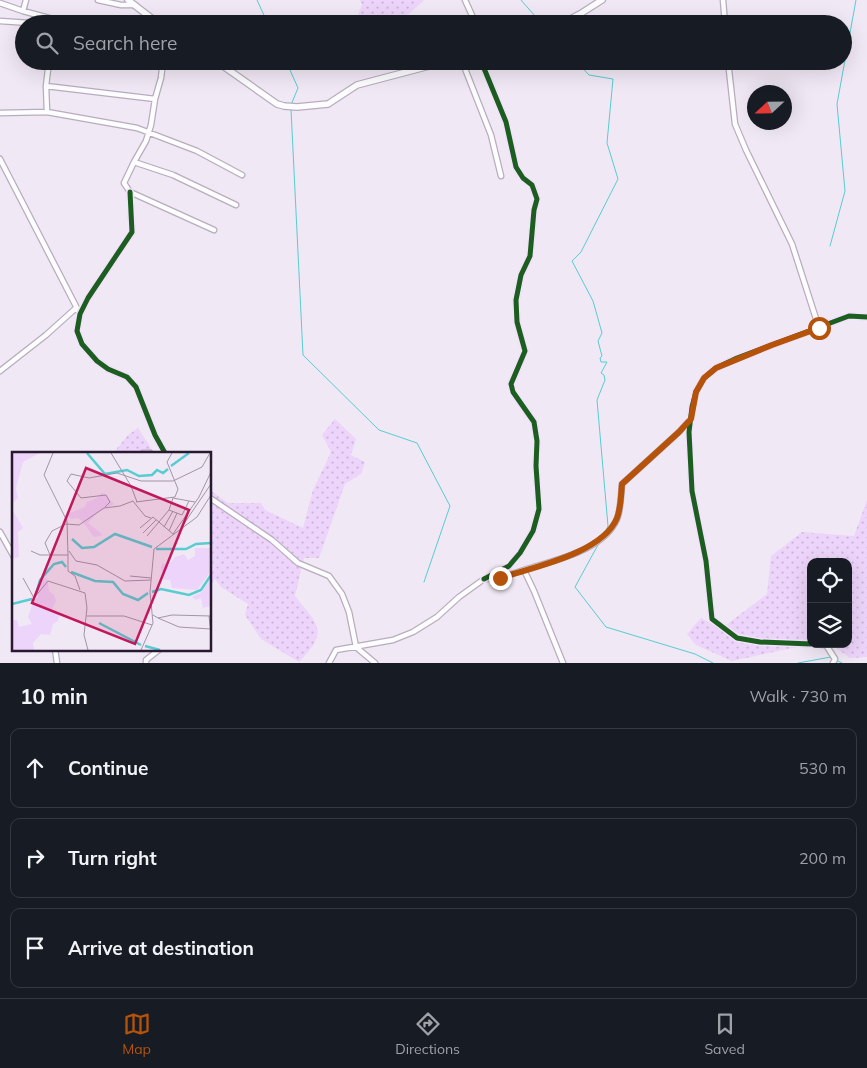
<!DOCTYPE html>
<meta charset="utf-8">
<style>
body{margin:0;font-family:Mulish,sans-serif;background:#242831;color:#f1f3f6}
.controls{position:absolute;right:15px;bottom:15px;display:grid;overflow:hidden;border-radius:10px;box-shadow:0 5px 20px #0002}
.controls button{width:45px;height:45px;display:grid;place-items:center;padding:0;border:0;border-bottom:1px solid #363941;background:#171b24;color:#f1f3f6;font:25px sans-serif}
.compass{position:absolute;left:747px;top:85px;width:45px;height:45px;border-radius:50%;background:#171b24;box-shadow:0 5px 20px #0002;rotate:248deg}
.stop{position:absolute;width:15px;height:15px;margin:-11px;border:4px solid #b45309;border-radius:50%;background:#fff}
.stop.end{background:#b45309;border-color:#fff;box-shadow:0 1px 5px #0008}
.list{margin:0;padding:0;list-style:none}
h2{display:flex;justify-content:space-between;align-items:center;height:65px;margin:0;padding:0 20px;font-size:21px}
h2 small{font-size:16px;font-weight:400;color:#9ea1a6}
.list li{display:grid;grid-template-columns:32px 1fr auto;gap:15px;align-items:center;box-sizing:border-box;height:80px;margin:0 10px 10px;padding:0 10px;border:1px solid #363941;border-radius:10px}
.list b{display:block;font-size:19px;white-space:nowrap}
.list em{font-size:16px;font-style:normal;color:#9ea1a6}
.icon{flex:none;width:28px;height:28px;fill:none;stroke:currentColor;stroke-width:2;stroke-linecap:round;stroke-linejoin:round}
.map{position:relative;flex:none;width:867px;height:663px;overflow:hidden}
.search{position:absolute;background:#171b24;box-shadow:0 5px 20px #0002;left:15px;right:15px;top:15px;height:55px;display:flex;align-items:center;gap:12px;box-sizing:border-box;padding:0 18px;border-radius:28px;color:#9ea1a6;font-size:19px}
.sheet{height:335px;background:#171b24}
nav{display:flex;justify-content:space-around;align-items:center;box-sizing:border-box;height:70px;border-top:1px solid #363941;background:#171b24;font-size:14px;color:#9ea1a6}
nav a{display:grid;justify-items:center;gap:2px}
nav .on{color:#b45309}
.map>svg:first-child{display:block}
.green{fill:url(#green-dots)}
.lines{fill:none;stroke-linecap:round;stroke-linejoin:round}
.stream{stroke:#57cdd1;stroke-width:1}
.minor-casing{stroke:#b8adbd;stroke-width:7}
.major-casing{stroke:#b8adbd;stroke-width:8}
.minor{stroke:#fdfcfe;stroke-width:4.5}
.major{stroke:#fdfcfe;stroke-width:5.5}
.cycleway-casing{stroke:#f3e2fb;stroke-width:8}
.cycleway{stroke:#1b5e20;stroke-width:5}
.route{stroke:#b45309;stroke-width:6}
.inset-river{fill:none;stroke:#57cdd1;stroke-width:2.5}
.inset-road{fill:none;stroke:#a195a6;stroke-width:1}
.view{fill:#c2185b;fill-opacity:0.15;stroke:#c2185b;stroke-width:2.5}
.inset-edge{fill:none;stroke:#291930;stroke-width:2.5}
</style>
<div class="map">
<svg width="867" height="663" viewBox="0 0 867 663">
<defs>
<pattern id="green-dots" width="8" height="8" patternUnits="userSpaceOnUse" patternTransform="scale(1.25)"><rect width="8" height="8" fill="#edd4fa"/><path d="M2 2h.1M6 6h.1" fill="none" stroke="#cbb5d7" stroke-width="1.8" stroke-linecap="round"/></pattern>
</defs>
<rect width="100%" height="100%" fill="#f1e8f5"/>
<path class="green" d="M360 0H424L410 13 391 24H354L362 5Z
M335 419 356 439 351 455 365 462 361 474 345 484 319 558H304L295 596C319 626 329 631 299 662L261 639 245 615 248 604 221 587 215 579 210 586V490L228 503H261L265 510 303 528 313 490 331 452 322 435Z
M138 428 153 451 157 453H117L115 451 128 435Z
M867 500V657L850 658 831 644H848V562H811V644L732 661 696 645 687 634 701 618 721 629 767 594 771 556 802 532 854 536Z"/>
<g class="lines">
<path class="stream" d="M257 0 268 24
M521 0 542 24
M286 61 298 88 291 105
M576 61 589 75 613 79 607 143 618 179 581 252 572 261 593 301 602 333 598 341 602 356 600 358 601 362H607L601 373 604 375 605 380 597 400 608 526 605 533
M291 109 303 355 379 430 417 443 450 506 424 582
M830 246 845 191 837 104 856 0
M599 543 575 587 606 627 695 654 713 663
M836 660 842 663
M798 663 831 657"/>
<g class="minor-casing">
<path id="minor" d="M98 0 121 5H135
M465 0 476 24
M723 0 725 24
M0 3 23 11 71 24
M23 11 26 0
M0 21 45 24
M49 61 46 86 47 112 137 128 197 151 242 175
M111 61 162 63
M163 61 161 78 155 99 151 125 146 141 134 162 124 183 130 192 214 230
M462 61 491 135 501 176
M481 61 506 122 516 167 523 178 532 185 537 199 534 210 530 256 521 275 516 300 517 322 525 351 511 384 513 392 534 422 537 441 536 466 539 509 533 531 520 553 509 566 484 579
M728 61 735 124 746 150 792 244 819 328
M46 86 155 99
M0 113 47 112
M0 159 80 314
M134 162 173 175 236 205
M130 192 132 232 88 298 80 314 77 331 82 344 97 361 108 369 127 377 136 387 155 435 165 453
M0 371 46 335 76 308
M143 453H150
M210 498 272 540 298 563 329 576 342 594 349 612 356 647 375 663
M0 532 14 557
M524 570C554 560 603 551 617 519 621 509 621 494 622 484L679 432 690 420
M811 644 760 642 737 638 712 619 706 561 692 491 689 432 692 407 696 392 704 378 716 368 737 358 849 316 867 317
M811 644 826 645 835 659 833 663
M55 649 57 663
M146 663V660L160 649
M329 663 336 650 393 640 413 632 437 617 459 597 484 579 500 578 524 570 534 591 563 663"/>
</g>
<g class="major-casing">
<path id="major" d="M128 0 159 24
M561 24 580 14 602 0
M216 61 277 104 284 106 297 107 328 104 357 85 448 61"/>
</g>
<use href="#minor" class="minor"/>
<use href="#major" class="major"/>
<g class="cycleway-casing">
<path id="cycleway" d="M481 61 506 122 516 167 523 178 532 185 537 199 534 210 530 256 521 275 516 300 517 322 525 351 511 384 513 392 534 422 537 441 536 466 539 509 533 531 520 553 509 566 484 579
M130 192 132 232 88 298 80 314 77 331 82 344 97 361 108 369 127 377 136 387 155 435 165 453
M811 644 760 642 737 638 712 619 706 561 692 491 689 432 692 407 696 392 704 378 716 368 737 358 849 316 867 317"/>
</g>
<use href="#cycleway" class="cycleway"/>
</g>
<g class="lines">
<path class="route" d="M500 578C534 567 603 553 617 518 621 508 621 494 622 484L679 432 691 419 696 392 704 378 716 368 772 345 819 328"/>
</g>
<g transform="translate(12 452)">
<rect width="199" height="199" fill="#f1e8f5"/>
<path d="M0 1H28L11 10 4 36 6 46 0 52ZM90 40 102 52 85 61 76 71 91 83 82 85 71 70 66 66 59 67 55 62 73 55 75 50 87 45ZM0 57 11 76 6 80 7 105 0 107ZM183 96H199V119L185 138 160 136 158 128H152L149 115 151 111 156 114 163 105 172 102 176 108 183 104ZM35 125 37 139 42 143 44 149 40 157 47 163 46 169 41 172 38 183 29 182 21 191 22 198H0V168H5L7 175 20 172 16 165 22 148 26 146 28 130ZM199 126V154L191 156 189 146 184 148 180 145 190 140Z" fill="#edd4fa"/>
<path class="inset-river" d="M75 1 93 22 115 18 127 24 140 23 145 18 151 21 156 17M159 14 177 1M60 87 70 96 82 95 103 82 140 95M144 97H174L184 92 199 91M59 120 83 129 101 130 111 142 126 148 136 141M140 140 149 137 177 143 189 138 199 123M24 142 28 128 42 112 50 110 54 115M0 152 20 147M87 171 129 193M133 194 148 198"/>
<path class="inset-road" d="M99 1 119 34 125 50M124 50 163 45 166 37 155 10 160 1M93 55 98 50 94 43 69 46 55 29 59 22 77 26 105 21 129 29H161L190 15 198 1M157 58 161 46 177 49M152 75 161 59M128 76 141 65 161 82M169 76 199 32M157 79 165 61M131 81 144 68M161 82 187 45 199 20M135 84 157 58 170 63 177 49 183 50M19 99 28 103H56L55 69 32 23 41 1M57 99 64 109 85 113 113 129 139 128M38 103 33 91 40 79 54 72 67 73 92 56 108 54 121 49 133 64 139 66M56 103V119L63 124 68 138M118 124 139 126M11 126 22 146 36 129 73 141 75 156 72 183 76 198M141 163 146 166 160 163 199 164M75 164H112L140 173M197 164 199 181M146 166 167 175 199 177M129 198 141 171 138 140 142 97 185 65 199 43"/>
<path class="view" d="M74 16 177 58 123 192 20 151Z"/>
<rect width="199" height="199" class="inset-edge"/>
</g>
</svg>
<div class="controls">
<button><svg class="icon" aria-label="locate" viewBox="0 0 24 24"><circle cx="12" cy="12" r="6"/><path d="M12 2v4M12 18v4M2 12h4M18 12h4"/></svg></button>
<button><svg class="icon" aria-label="layers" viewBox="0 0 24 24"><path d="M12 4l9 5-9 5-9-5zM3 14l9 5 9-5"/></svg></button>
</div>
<svg class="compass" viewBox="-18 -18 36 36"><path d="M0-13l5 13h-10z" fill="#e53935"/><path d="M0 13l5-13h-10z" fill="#9ea1a6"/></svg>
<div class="stop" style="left:819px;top:328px"></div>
<div class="stop end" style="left:500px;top:578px"></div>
<div class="search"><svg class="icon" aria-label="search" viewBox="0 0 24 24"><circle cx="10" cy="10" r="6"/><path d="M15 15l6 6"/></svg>Search here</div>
</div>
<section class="sheet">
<h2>10 min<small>Walk · 730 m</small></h2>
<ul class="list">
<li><svg class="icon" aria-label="ahead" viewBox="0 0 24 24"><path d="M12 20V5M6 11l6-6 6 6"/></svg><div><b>Continue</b></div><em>530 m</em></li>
<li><svg class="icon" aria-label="right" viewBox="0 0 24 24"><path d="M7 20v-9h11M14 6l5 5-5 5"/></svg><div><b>Turn right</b></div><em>200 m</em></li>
<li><svg class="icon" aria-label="arrive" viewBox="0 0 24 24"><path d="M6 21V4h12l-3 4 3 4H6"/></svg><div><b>Arrive at destination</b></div></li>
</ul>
</section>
<nav>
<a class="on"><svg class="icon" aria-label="map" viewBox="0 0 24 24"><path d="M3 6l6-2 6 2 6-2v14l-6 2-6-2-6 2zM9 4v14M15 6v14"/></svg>Map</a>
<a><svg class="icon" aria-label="directions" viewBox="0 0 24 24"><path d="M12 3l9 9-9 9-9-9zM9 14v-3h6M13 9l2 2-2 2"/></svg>Directions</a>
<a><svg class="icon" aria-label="saved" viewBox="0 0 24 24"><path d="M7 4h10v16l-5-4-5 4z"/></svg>Saved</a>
</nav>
